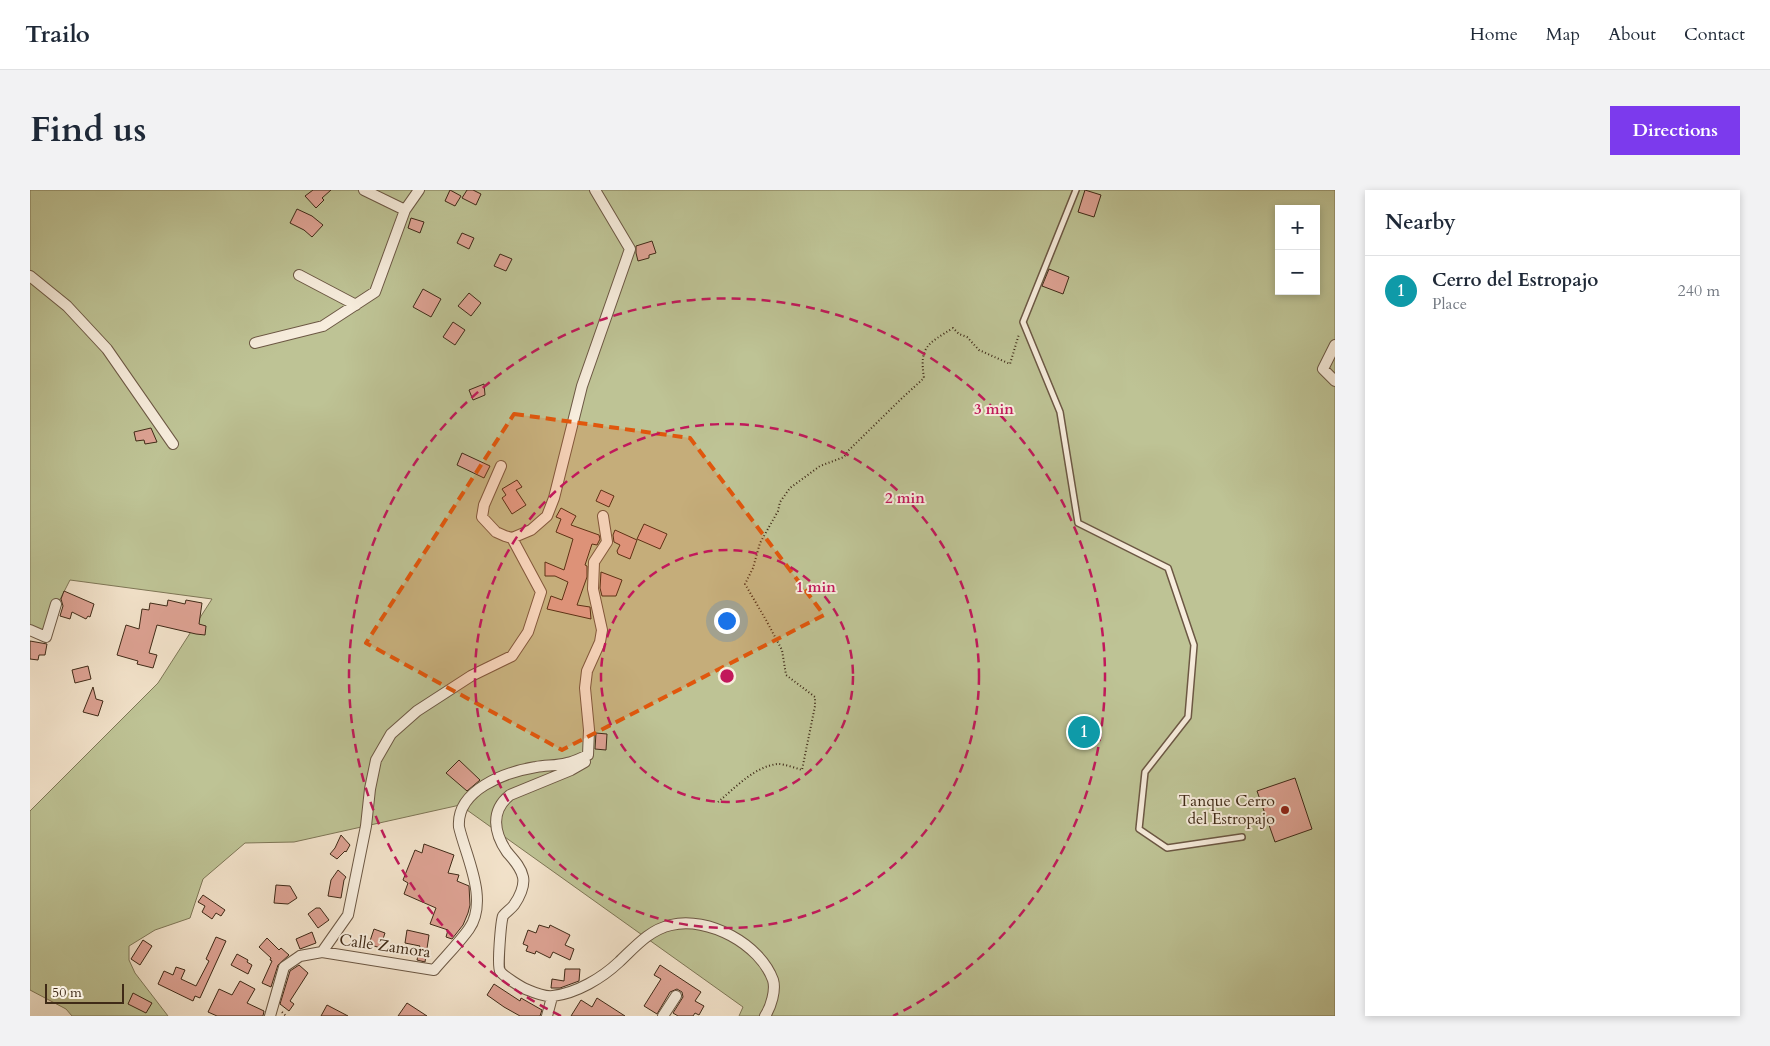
<!DOCTYPE html>
<meta charset="utf-8">
<style>
body{margin:0;font-family:Cardo,serif;background:#f2f2f3;color:#1f2937}
.controls{position:absolute;right:15px;top:15px;display:grid;overflow:hidden;border-radius:0px;box-shadow:0 2px 8px #0003}
.controls button{width:45px;height:45px;display:grid;place-items:center;padding:0;border:0;border-bottom:1px solid #e0e1e3;background:#fff;color:#1f2937;font:25px sans-serif}
.scale{position:absolute;left:15px;bottom:12px;width:79px;box-sizing:border-box;padding-left:5px;border:2px solid #3f2a17;border-top:0;font-size:14px;line-height:18px;white-space:nowrap;color:#3f2a17;-webkit-text-stroke:4px #f7eddd;paint-order:stroke}
.you{position:absolute;left:696px;top:430px;width:18px;height:18px;margin:-12px;border:4px solid #fff;border-radius:50%;background:#1a73e8;box-shadow:0 0 0 8px #1a73e833}
.badge{display:grid;place-items:center;width:32px;height:32px;border-radius:50%;background:#7c3aed;color:#fff;font-size:16px;font-weight:700}
.pin{position:absolute;translate:-50% -50%;border:2px solid #fff;box-shadow:0 1px 5px #0006}
.list{margin:0;padding:0;list-style:none}
h2{display:flex;justify-content:space-between;align-items:center;height:65px;margin:0;padding:0 20px;font-size:21px}
h2 small{font-size:16px;font-weight:400;color:#747a83}
.list li{display:grid;grid-template-columns:32px 1fr auto;gap:15px;align-items:center;box-sizing:border-box;height:70px;padding:0 20px;border-top:1px solid #e0e1e3}
.list b{display:block;font-size:19px;white-space:nowrap}
.list p{margin:0;font-size:16px;white-space:nowrap;color:#747a83}
.list em{font-size:16px;font-style:normal;color:#747a83}
.map{position:relative;flex:none;width:1305px;height:826px;overflow:hidden;border-radius:0px}
header{display:flex;align-items:center;gap:30px;box-sizing:border-box;height:70px;padding:0 25px;background:#fff;border-bottom:1px solid #e0e1e3}
header strong{font-size:24px}
nav{display:flex;gap:28px;margin-inline-start:auto;font-size:18px}
.intro{display:flex;align-items:center;justify-content:space-between;box-sizing:border-box;height:120px;padding:0 30px}
h1{margin:0;font-size:35px}
.button{padding:12px 22px;border-radius:0px;background:#7c3aed;color:#fff;font-size:18px;font-weight:700}
main{display:flex;gap:30px;padding:0 30px}
aside{flex:1;background:#fff;border-radius:0px;box-shadow:0 2px 8px #0003}
.map>svg:first-child{display:block}
.green{fill:#bec395;stroke:#7e7656;fill-rule:evenodd}
.building{fill:#dda293;stroke:#3f2a17}
.lines{fill:none;stroke-linecap:round;stroke-linejoin:round}
.lane-casing{stroke:#6c5844;stroke-width:8}
.street-casing{stroke:#6c5844;stroke-width:12}
.path{stroke:#3f2a17;stroke-width:2;stroke-dasharray:1 2.5;stroke-linecap:butt}
.lane{stroke:#f7eddd;stroke-width:5}
.street{stroke:#f7eddd;stroke-width:10}
.marked{fill:#e0570d;fill-opacity:0.2;stroke:#e0570d;stroke-width:4;stroke-dasharray:10 6;stroke-linejoin:round}
.ring{fill:none;stroke:#c2185b;stroke-width:2.5;stroke-dasharray:9 6}
.poi-dot{fill:#8f2418;stroke:#f7eddd;stroke-width:2}
.labels{text-anchor:middle;dominant-baseline:central;stroke-width:4;stroke-linejoin:round;paint-order:stroke}
.poi-label{font-size:16px;fill:#3f2a17;stroke:#f7eddd;text-anchor:end}
.street-label{font-size:16px;fill:#3f2a17;stroke:#f7eddd}
.centre{fill:#c2185b;stroke:#f7eddd;stroke-width:2.5}
.ring-label{font-size:15px;text-anchor:middle;font-weight:bold;fill:#c2185b;stroke:#f7eddd;stroke-width:4;stroke-linejoin:round;paint-order:stroke}
</style>
<header>
<strong>Trailo</strong>
<nav><a>Home</a><a>Map</a><a>About</a><a>Contact</a></nav>
</header>
<div class="intro"><h1>Find us</h1><a class="button">Directions</a></div>
<main>
<div class="map">
<svg width="1305" height="826" viewBox="0 0 1305 826">
<rect width="100%" height="100%" fill="#f3e3cb"/>
<filter id="stains"><feTurbulence type="fractalNoise" baseFrequency=".004" numOctaves="4"/><feColorMatrix values="0 0 0 0 .2 0 0 0 0 .09 0 0 0 0 .02 0 0 0 .5 -.17"/></filter>
<radialGradient id="worn" r=".72"><stop offset=".6" stop-color="#630" stop-opacity="0"/><stop offset="1" stop-color="#630" stop-opacity=".3"/></radialGradient>
<path class="green" d="M0 0H1305V826H709L713 817 430 615 264 652 215 653 173 689 160 728 125 740 99 756V770L105 783 138 826H42L36 819 0 800V621L128 493 182 409 40 390 12 445 0 439ZM1249 19H1286V101H1249Z"/>
<path class="building" d="M283 0H301L292 8 294 10 286 18 275 6Z
M420 0 431 6 425 16 415 11Z
M437 0H443L451 4 446 15 432 8Z
M1055 0 1071 5 1064 27 1048 22Z
M267 19 282 26 293 35 282 47 274 40 260 33Z
M381 28 394 32 390 43 378 38Z
M432 43 444 48 439 59 427 53Z
M622 51 626 63 619 65V68L608 71 606 63V56Z
M470 64 482 69 476 81 464 76Z
M1019 79 1039 87 1033 104 1012 96Z
M393 99 411 109 401 127 383 117Z
M439 103 451 113 441 126 428 116Z
M423 132 435 140 425 155 413 147Z
M454 194 455 205 443 210 439 200Z
M121 238 127 252 115 254 114 250 106 251 104 242Z
M432 263 460 276 454 288 427 275Z
M487 290 492 297 486 300 496 315 482 324 472 308 476 305 472 299Z
M571 300 584 306 579 317 566 311Z
M531 318 546 326 541 335 569 345 570 349 567 355 562 354 555 375 557 376V387L547 415 560 417 561 429 517 419 521 406 532 410 538 392 525 386H515V372L534 380 543 349 526 342 531 329 526 327Z
M614 334 637 344 630 359 607 349Z
M585 340 607 350 600 369 588 364 587 361 590 355 584 352 583 345Z
M571 382 592 390 586 406H572L570 398Z
M34 401 64 414 60 427 58 426 56 429 42 422 40 429 30 426 33 416 31 409Z
M138 410 155 414 156 410 172 413 169 434 176 436 175 445 166 444 127 435 119 463 127 465 123 478 107 474 108 471 87 465 96 435 109 439 112 419 119 420 120 413 137 416Z
M0 451 17 454 15 465H9L8 470 0 469Z
M58 476 61 489 45 493 42 480Z
M63 497 66 509 73 511 68 526 53 522Z
M566 543 577 544 576 560 565 559Z
M429 570 450 590 437 601 416 583Z
M1265 588 1282 639 1245 652 1227 601Z
M311 645 320 655 316 662 315 661 307 669 300 664 305 658Z
M394 654 424 665 418 683 429 685 427 691 439 696 440 715 438 723 433 735 422 749 416 747 418 740 400 734 406 718 374 704 378 693 373 690 385 660 392 663Z
M308 680 316 687 314 690 311 708 298 706 301 690Z
M246 695 260 696 267 708 258 714 244 713Z
M173 705 195 720 191 726 186 723 182 729 172 722 175 716 168 712Z
M286 718H290L299 730 288 738 278 724Z
M509 735 519 738 520 735 540 745 535 755 544 759 540 770 523 762 520 768 506 761 505 764 496 761 498 756 493 754 498 740 506 743Z
M344 739 355 743 350 758 339 754Z
M377 740 399 745 395 772 387 770 390 756 375 753Z
M282 742 286 753 270 759 266 749Z
M186 747 196 751 170 808 165 806 163 811 128 794 134 781 143 785 146 777 155 780 151 789 166 796 179 771 176 769Z
M237 748 249 760 251 758 259 765 248 775 241 797 232 793 242 771 240 770 241 768 229 757Z
M113 750 122 756 110 775 101 769Z
M207 764 218 770 217 772 222 775 218 784 201 775Z
M269 775 278 783 260 811 264 814 259 821 250 814 260 781Z
M630 775 671 802 665 811 674 816 669 825 665 823 663 826H648L643 823 653 807 652 802 647 799 640 802 627 824 614 816 631 789 624 785Z
M535 779H550L549 791 530 798H521L522 789 534 791Z
M210 791 225 799 217 813 234 821 233 826H187L178 822 189 799 202 805Z
M464 794 490 811 491 808 512 820 510 826H490L474 817 457 805Z
M103 803 122 813 116 823 98 814Z
M567 808 595 826H541L551 810 562 817Z
M377 813 397 826H368Z
M297 815 318 826H291Z"/>
<g class="lines">
<g class="lane-casing">
<path id="lane" d="M1046 0 993 132 1030 222 1048 333 1138 378 1164 455 1158 527 1115 582 1109 639 1137 658 1212 647"/>
</g>
<g class="street-casing">
<path id="street" d="M334 0 375 20
M269 85 326 115
M0 86 37 116 77 159 143 254
M225 153 293 136 345 102 375 20 389 0
M1305 155 1293 179 1305 191
M471 276 454 315 452 327 466 342 475 346 482 348 501 340 517 326 524 308 552 196 600 59 565 0
M0 440 16 447 26 414
M555 572 541 580 480 605C460 621 464 643 477 662 483 669 491 677 493 687 495 696 489 708 484 715 481 719 476 722 473 726 471 731 467 777 470 781 473 786 492 798 498 800 505 803 516 807 523 806 547 803 572 788 589 772 605 757 619 740 641 735 678 726 730 754 743 790 746 800 741 817 735 826
M292 762 318 725 336 636 340 599 346 570 361 544 387 521 441 486 482 466 498 442 511 402 482 348
M240 826 254 777 270 766 292 762 404 780C415 767 429 753 439 739 459 710 436 667 429 637 426 600 475 582 506 577 516 575 527 576 537 573 544 572 551 568 558 565L559 540 555 498 557 481 570 452 572 440 563 399 564 372 577 352 573 326
M517 826 522 807
M633 826 646 806"/>
</g>
<path class="path" d="M688 612C705 598 725 576 748 574 755 574 765 578 772 580L785 516V507L756 485 752 460 736 430 715 394 723 378 730 353 748 321 750 312 760 298 790 276 814 267 819 260 870 210 894 188C889 156 898 154 923 138L929 144 937 147 949 160 980 174 989 144
M252 822 256 826"/>
<use href="#lane" class="lane"/>
<use href="#street" class="street"/>
</g>
<path class="marked" d="M484 224 660 248 794 425 532 560 336 453Z"/>
<g class="ring">
<circle cx="697" cy="486" r="126"/>
<circle cx="697" cy="486" r="252"/>
<path d="M531 826A378 378 0 1 1 863 826"/>
</g>
<circle class="poi-dot" cx="1255" cy="620" r="5"/>
<g class="labels">
<g class="poi-label">
<text x="1245" y="611">Tanque Cerro<tspan x="1245" dy="18">del Estropajo</tspan></text>
</g>
<g class="street-label">
<text transform="translate(355 756) rotate(8)">Calle Zamora</text>
</g>
</g>
<circle cx="697" cy="486" r="8" class="centre"/>
<g class="ring-label">
<text x="964" y="224">3 min</text>
<text x="875" y="313">2 min</text>
<text x="786" y="402">1 min</text>
</g>
<rect width="100%" height="100%" filter="url(#stains)"/>
<rect width="100%" height="100%" fill="url(#worn)"/>
</svg>
<div class="controls">
<button>+</button>
<button>−</button>
</div>
<div class="scale">50 m</div>
<div class="you"></div>
<div class="pin badge" style="left:1054px;top:542px;background:#0f9aa8">1</div>
</div>
<aside>
<h2>Nearby<small></small></h2>
<ul class="list">
<li><span class="badge" style="background:#0f9aa8">1</span><div><b>Cerro del Estropajo</b><p>Place</p></div><em>240 m</em></li>
</ul>
</aside>
</main>
